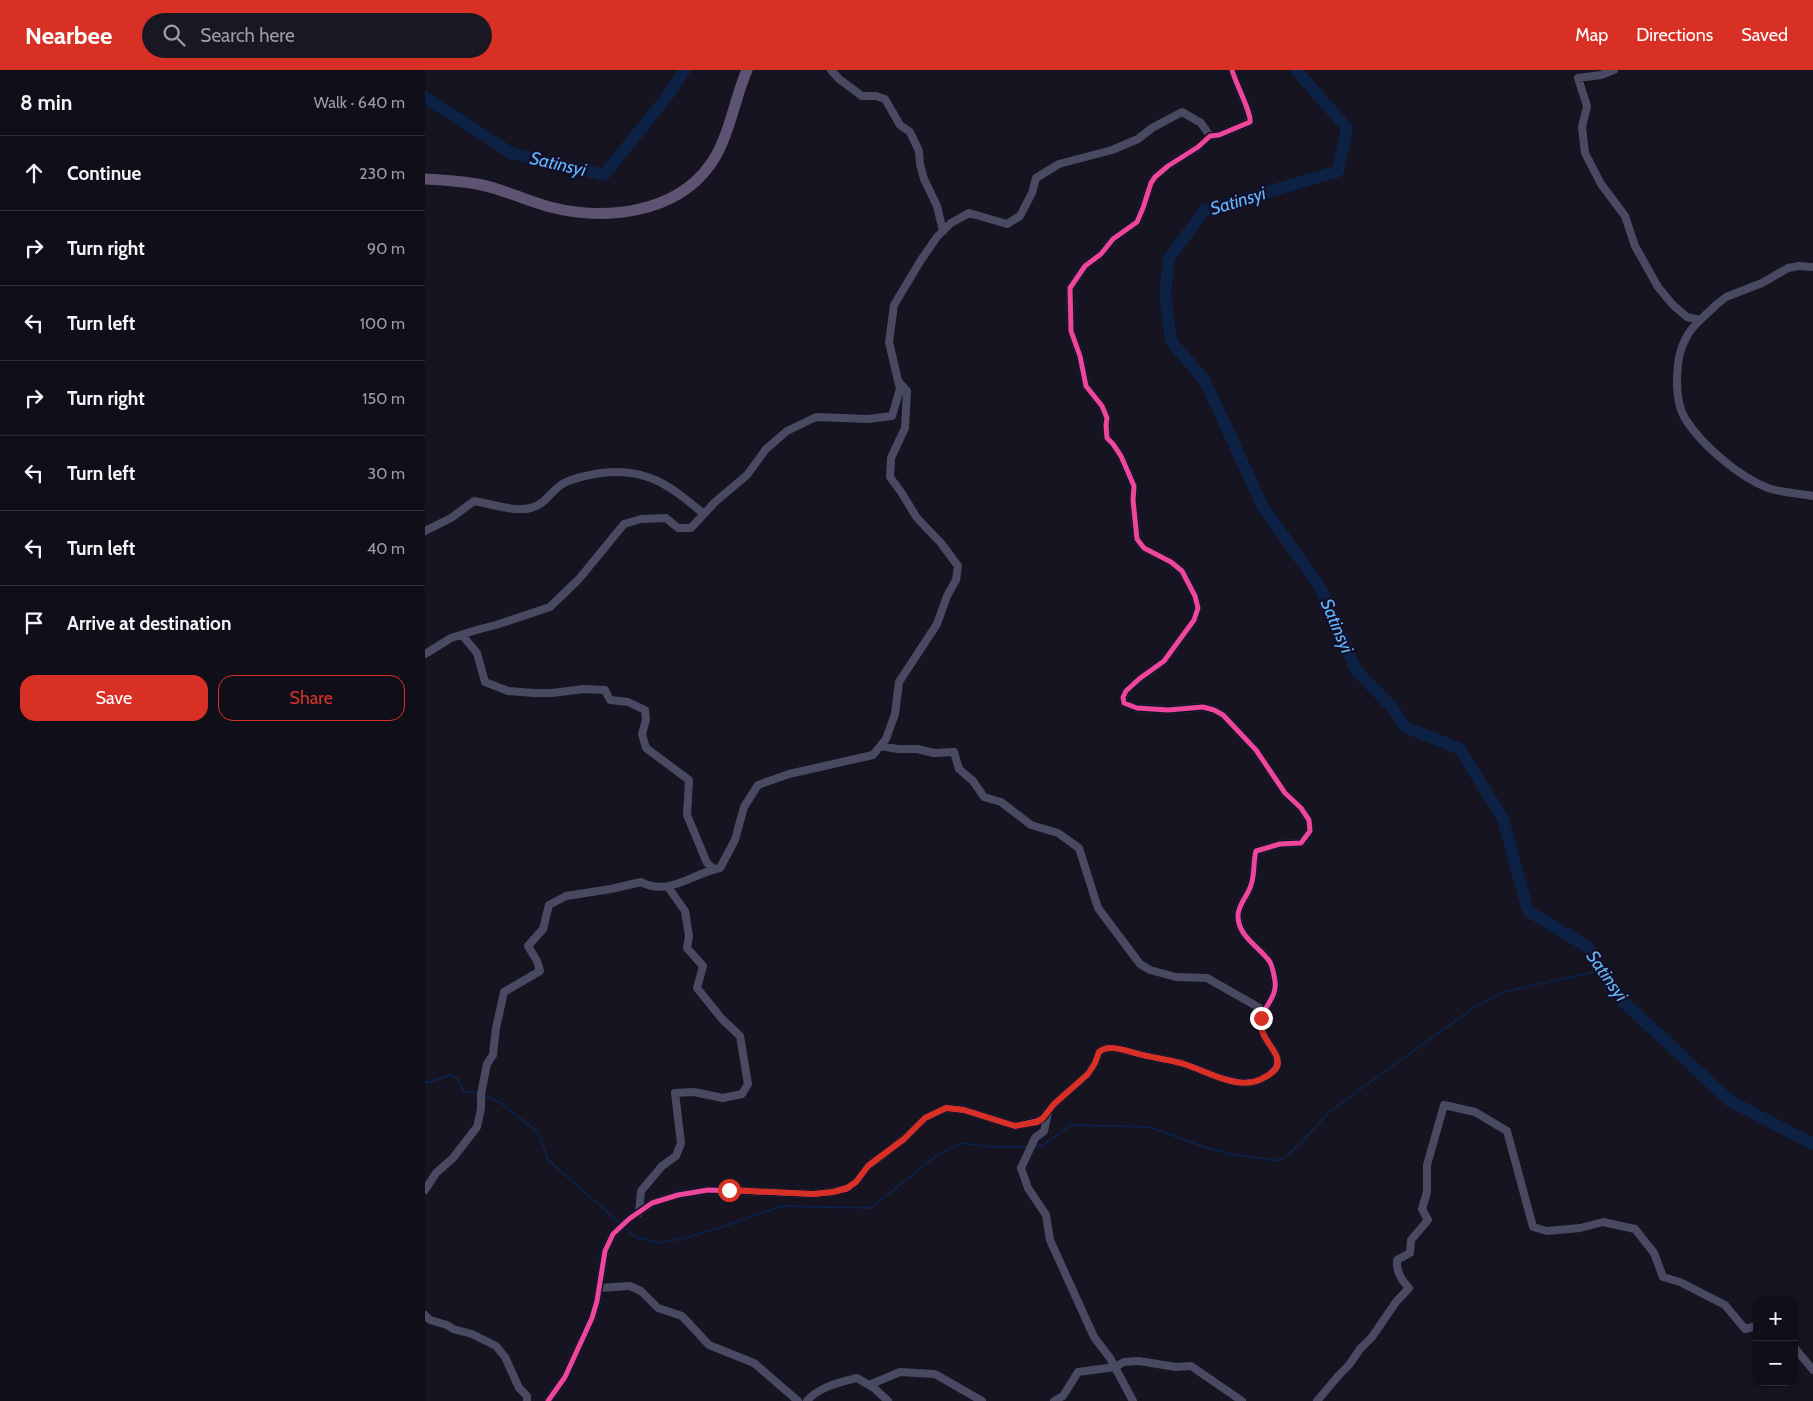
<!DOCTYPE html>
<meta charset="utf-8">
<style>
body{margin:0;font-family:Cabin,sans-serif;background:#191822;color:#f1f3f6}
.controls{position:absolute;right:15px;bottom:15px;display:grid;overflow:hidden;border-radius:10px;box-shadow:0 1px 4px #0004}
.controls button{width:45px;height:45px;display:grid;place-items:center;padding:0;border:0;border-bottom:1px solid #302f38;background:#100f19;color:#f1f3f6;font:25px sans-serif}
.stop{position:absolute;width:15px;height:15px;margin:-11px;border:4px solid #d93025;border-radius:50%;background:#fff}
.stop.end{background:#d93025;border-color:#fff;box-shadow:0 1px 5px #0008}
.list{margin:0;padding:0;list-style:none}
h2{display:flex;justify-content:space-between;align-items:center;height:65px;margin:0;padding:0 20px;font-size:21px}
h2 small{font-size:16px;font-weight:400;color:#9c9ca2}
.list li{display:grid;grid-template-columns:32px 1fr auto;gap:15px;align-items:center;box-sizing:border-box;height:75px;padding:0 20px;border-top:1px solid #302f38}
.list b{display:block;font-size:19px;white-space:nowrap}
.list em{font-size:16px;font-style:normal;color:#9c9ca2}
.actions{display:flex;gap:10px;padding:15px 20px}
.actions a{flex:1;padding:11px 0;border:1px solid #d93025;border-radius:15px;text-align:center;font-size:18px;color:#d93025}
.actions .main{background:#d93025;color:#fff}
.icon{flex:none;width:28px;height:28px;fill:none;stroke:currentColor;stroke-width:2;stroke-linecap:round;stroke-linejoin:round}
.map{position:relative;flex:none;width:1388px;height:1331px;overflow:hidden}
header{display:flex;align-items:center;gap:30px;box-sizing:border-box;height:70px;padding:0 25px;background:#d93025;color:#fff}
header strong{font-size:24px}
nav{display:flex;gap:28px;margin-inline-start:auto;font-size:18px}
.search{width:350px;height:45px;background:#191822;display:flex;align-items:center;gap:12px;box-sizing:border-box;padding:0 18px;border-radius:28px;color:#9c9ca2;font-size:19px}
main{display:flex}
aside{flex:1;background:#100f19}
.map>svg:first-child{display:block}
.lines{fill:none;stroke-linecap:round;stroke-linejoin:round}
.stream{stroke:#0d2144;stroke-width:2}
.river{stroke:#0d2144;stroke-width:12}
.minor{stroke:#4a4962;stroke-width:8}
.primary{stroke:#5e5373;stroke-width:11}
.cycleway-casing{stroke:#130f26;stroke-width:8}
.cycleway{stroke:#ed469a;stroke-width:5}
.route{stroke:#d93025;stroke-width:6}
.labels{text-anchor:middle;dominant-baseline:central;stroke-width:5;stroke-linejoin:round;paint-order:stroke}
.water-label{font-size:18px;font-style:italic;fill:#62b6ff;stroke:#130f26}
</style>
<header>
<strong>Nearbee</strong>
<div class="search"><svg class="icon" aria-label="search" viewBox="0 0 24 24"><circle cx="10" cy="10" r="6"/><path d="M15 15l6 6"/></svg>Search here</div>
<nav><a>Map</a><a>Directions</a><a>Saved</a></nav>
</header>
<main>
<aside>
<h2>8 min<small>Walk · 640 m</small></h2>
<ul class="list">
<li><svg class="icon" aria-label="ahead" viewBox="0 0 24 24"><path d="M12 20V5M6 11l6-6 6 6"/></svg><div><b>Continue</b></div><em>230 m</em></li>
<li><svg class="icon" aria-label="right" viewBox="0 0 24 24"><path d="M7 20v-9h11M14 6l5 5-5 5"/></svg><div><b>Turn right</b></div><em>90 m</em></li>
<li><svg class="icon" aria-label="left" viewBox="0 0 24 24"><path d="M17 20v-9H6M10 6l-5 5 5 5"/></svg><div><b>Turn left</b></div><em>100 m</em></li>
<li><svg class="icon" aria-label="right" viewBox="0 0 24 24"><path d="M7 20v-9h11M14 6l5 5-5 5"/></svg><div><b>Turn right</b></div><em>150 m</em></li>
<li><svg class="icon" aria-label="left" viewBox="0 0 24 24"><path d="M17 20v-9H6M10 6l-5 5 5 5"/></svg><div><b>Turn left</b></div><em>30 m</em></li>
<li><svg class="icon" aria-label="left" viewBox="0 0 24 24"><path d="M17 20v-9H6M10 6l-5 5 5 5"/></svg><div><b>Turn left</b></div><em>40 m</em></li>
<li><svg class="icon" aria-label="arrive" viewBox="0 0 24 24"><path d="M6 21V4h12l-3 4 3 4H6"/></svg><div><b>Arrive at destination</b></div></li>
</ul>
<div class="actions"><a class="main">Save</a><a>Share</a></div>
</aside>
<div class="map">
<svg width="1388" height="1331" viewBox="0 0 1388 1331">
<rect width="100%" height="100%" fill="#161421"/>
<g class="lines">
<path class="stream" d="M0 1012H5L25 1005 32 1008 39 1022 54 1023
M58 1025 74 1032 113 1062 123 1090 196 1154
M609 1076H617L646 1055 724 1057 782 1078 806 1084 855 1091 875 1074 904 1042 1048 938 1079 922 1177 900
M199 1157 210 1167 234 1173 260 1168 297 1157 357 1136 446 1138 511 1086 536 1073 567 1077H602"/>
<path class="river" d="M871 0 922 58 913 101 779 141 744 188 740 226 746 271 780 311 838 437 895 517 931 600 966 636 980 657 1035 679 1078 749 1103 841 1163 877 1189 923 1305 1031 1388 1074
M0 27 86 83 179 105 241 28 260 0"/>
<path class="minor" d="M406 0 414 9 437 26H451L460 29 475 55 485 62 494 81 495 94 499 109 512 136 518 161
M1189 0 1176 5 1153 8 1162 36 1157 57 1160 83 1176 114 1200 146 1210 176 1233 217 1248 235 1262 247 1275 250 1291 235 1301 227 1337 213 1363 198 1374 196 1388 197
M1275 250C1270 255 1264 261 1261 268 1250 287 1248 330 1261 350 1277 375 1314 407 1343 418 1358 423 1373 423 1388 426
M0 461 26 448 49 431C67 434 88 442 106 438 120 435 127 419 139 413 151 407 163 405 176 403 222 397 245 416 279 444
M37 565 52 583 60 612 83 621 109 623H127L159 619 180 620 185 630 203 632 220 640 221 650 217 664 221 678 264 710 262 745 282 793 289 799
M0 584 26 568 48 561 74 554 125 537 154 509 199 454 216 449 241 448 253 458H266L290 432 322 405 341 379 362 361 391 347 443 349 467 346 475 319 464 272 469 235 496 190 512 167 526 153 544 143 582 154 595 146 607 123 611 108 634 94 687 80 713 69 727 58 757 42 776 53 785 66
M456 676 473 679H492L509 683 529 682 534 699 548 711 559 727 576 732 606 755 633 763 654 778 673 838 715 894 725 900 751 907 782 908 840 941
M623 1043 619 1061 610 1068 596 1098 603 1118 621 1145 625 1170 669 1267 685 1288 708 1331
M0 1120 11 1103 28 1088 52 1057 56 1039V1024L62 994 68 985 71 958 79 922 115 901 112 891 103 876 118 859 124 835 141 826 186 819 216 812C244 827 268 803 295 798L310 770 319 737 333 715 364 704 448 685 461 669 470 644 474 612 512 554 522 526 531 510 533 496 516 473 492 448 476 422 465 407 466 388 480 358 482 321 473 311
M214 1143 216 1121 237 1096 251 1086 256 1073 250 1023 269 1022 298 1028 317 1024 323 1014 315 966 297 949 272 918 278 896 262 878 264 866 260 841 243 817
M174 1218 205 1216 216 1221 233 1238 257 1246 284 1275 329 1293 373 1331
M0 1245 5 1250 22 1255 28 1259 47 1264 71 1276 80 1287 94 1318 102 1326V1331
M1369 1277 1388 1300
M444 1315 475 1302 510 1304 557 1331
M123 1331 140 1307 167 1248 172 1231 180 1181 188 1164 204 1149 227 1133 253 1125 283 1120 389 1124 408 1122 422 1119 431 1112 443 1096 452 1089 479 1069 500 1048 514 1041 523 1038 539 1040 590 1056 612 1051 618 1048 629 1034 663 1004 670 993 674 982C683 974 699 980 710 983 726 988 743 989 759 994 787 1003 828 1029 851 997 856 981 838 972 836 956 833 940 853 930 850 911 849 905 848 898 845 892 835 877 813 867 813 846 813 834 823 826 826 815 830 804 828 792 831 781L855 774 876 773 885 761 884 750 876 738 860 723 831 680 798 645 789 640 778 637 743 640 712 638 699 633 698 627 701 621 714 609 739 591 769 550 773 538 770 526 757 501 746 492 719 478 712 469 708 430 709 416 696 386 688 374 682 368 681 355 682 348 677 336 661 316 655 286 646 261 645 218 660 196 676 184 688 169 712 152 718 138 726 113 730 107 743 96 773 77 785 66 794 65 825 52C827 44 810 12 807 0
M382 1331C393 1317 416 1312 432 1308L449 1318 463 1331
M629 1331 638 1326 653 1302 690 1297 699 1292 714 1291 751 1297 766 1296 817 1331
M892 1331 914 1305 924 1295 935 1279 947 1267 971 1232 984 1218C976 1210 971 1201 972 1190L985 1183 986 1170 1003 1150 997 1139 1002 1122V1095L1019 1035 1050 1042 1082 1061 1108 1157 1122 1161 1155 1158 1178 1152 1210 1159 1229 1183 1238 1207 1255 1212 1300 1235 1320 1259 1332 1256"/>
<path class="primary" d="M0 109C19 110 38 111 57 115 80 120 102 131 125 137 179 151 250 144 285 95 304 69 309 30 322 0"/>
<g class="cycleway-casing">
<path id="cycleway" d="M123 1331 140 1307 167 1248 172 1231 180 1181 188 1164 204 1149 227 1133 253 1125 283 1120 389 1124 408 1122 422 1119 431 1112 443 1096 452 1089 479 1069 500 1048 514 1041 523 1038 539 1040 590 1056 612 1051 618 1048 629 1034 663 1004 670 993 674 982C683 974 699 980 710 983 726 988 743 989 759 994 787 1003 828 1029 851 997 856 981 838 972 836 956 833 940 853 930 850 911 849 905 848 898 845 892 835 877 813 867 813 846 813 834 823 826 826 815 830 804 828 792 831 781L855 774 876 773 885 761 884 750 876 738 860 723 831 680 798 645 789 640 778 637 743 640 712 638 699 633 698 627 701 621 714 609 739 591 769 550 773 538 770 526 757 501 746 492 719 478 712 469 708 430 709 416 696 386 688 374 682 368 681 355 682 348 677 336 661 316 655 286 646 261 645 218 660 196 676 184 688 169 712 152 718 138 726 113 730 107 743 96 773 77 785 66 794 65 825 52C827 44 810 12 807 0"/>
</g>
<use href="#cycleway" class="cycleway"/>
</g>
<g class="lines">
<path class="route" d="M304 1120 388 1124 408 1122 422 1118 431 1112 443 1096 479 1069 500 1048 521 1038 539 1040 590 1056 612 1052 618 1048 629 1034 663 1004 670 993 674 982C683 974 699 980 710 983 726 988 743 989 759 994 784 1002 815 1023 840 1007 844 1005 850 1001 852 997 858 982 832 969 836 948"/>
</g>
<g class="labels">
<g class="water-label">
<text transform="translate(133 94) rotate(13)">Satinsyi</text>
<text transform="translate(813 131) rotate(-17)">Satinsyi</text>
<text transform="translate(912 556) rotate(67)">Satinsyi</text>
<text transform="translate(1182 906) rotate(55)">Satinsyi</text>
</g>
</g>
</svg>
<div class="controls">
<button>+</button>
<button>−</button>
</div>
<div class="stop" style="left:304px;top:1120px"></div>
<div class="stop end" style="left:836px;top:948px"></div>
</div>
</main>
